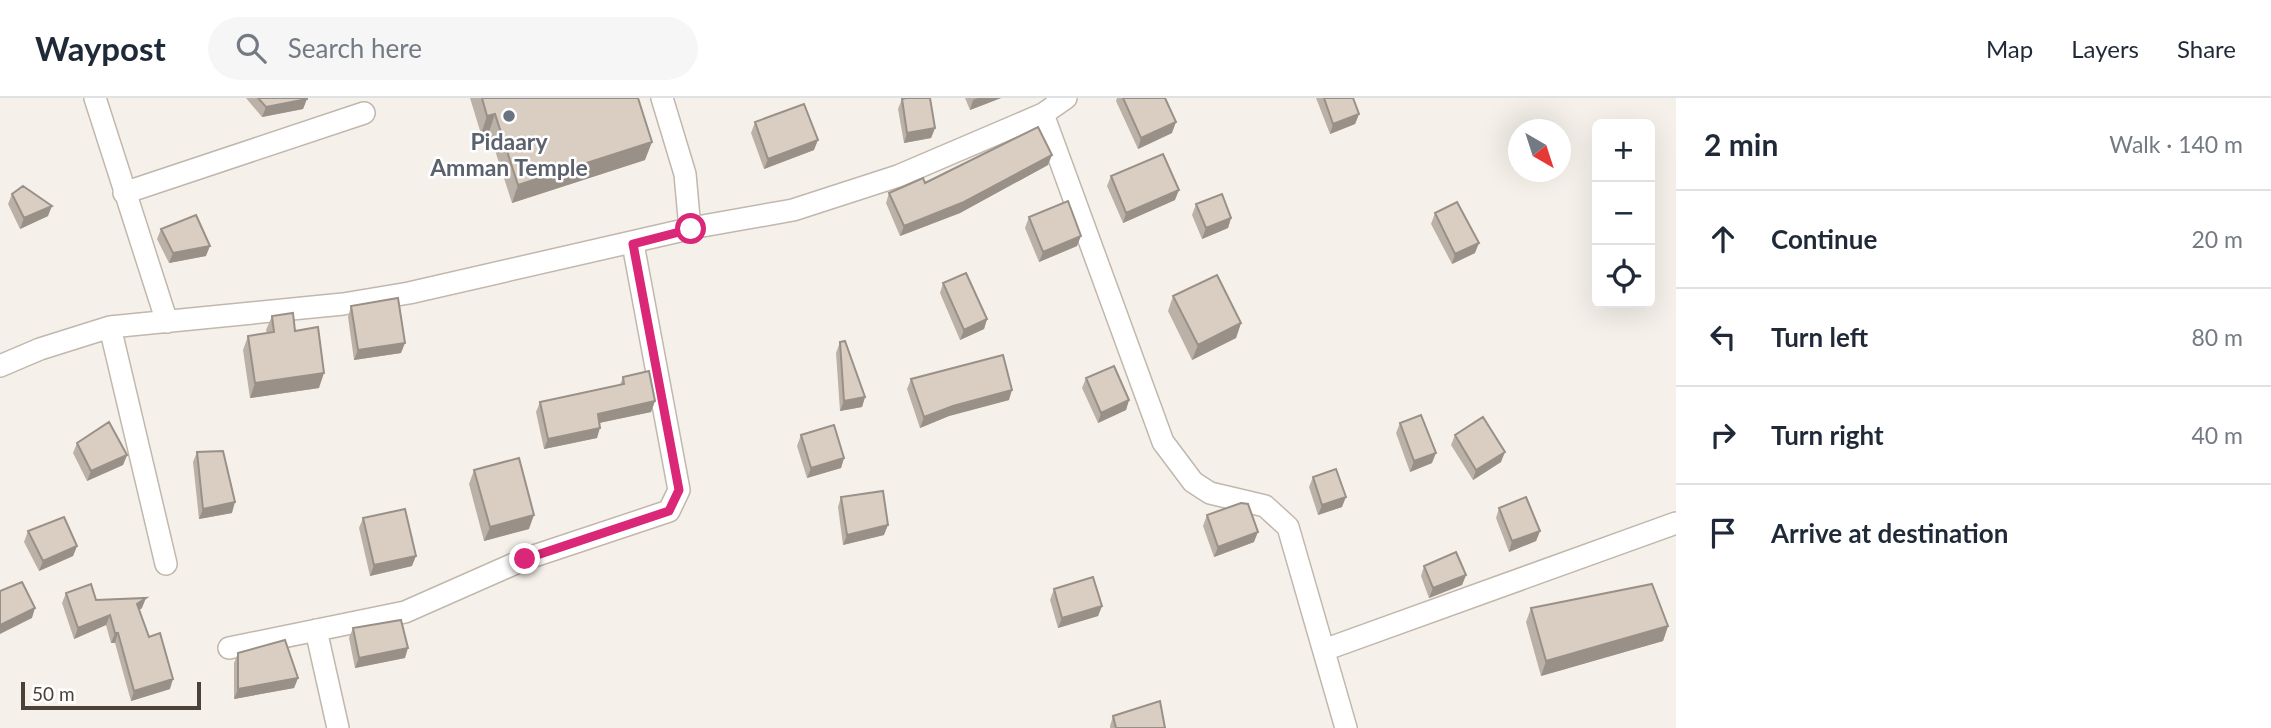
<!DOCTYPE html>
<meta charset="utf-8">
<style>
body{margin:0;font-family:Lato,sans-serif;background:#f6f6f7;color:#1f2937}
.controls{position:absolute;right:21px;top:21px;display:grid;overflow:hidden;border-radius:10px;box-shadow:0 7px 28px #0002}
.controls button{width:63px;height:63px;display:grid;place-items:center;padding:0;border:0;border-bottom:2px solid #e0e1e3;background:#fff;color:#1f2937;font:35px sans-serif}
.compass{position:absolute;left:1508px;top:21px;width:63px;height:63px;border-radius:50%;background:#fff;box-shadow:0 7px 28px #0002;rotate:141deg}
.scale{position:absolute;left:21px;bottom:18px;width:180px;box-sizing:border-box;padding-left:7px;border:4px solid #4a4138;border-top:0;font-size:19px;line-height:24px;white-space:nowrap;color:#4a4138;-webkit-text-stroke:5px #fff;paint-order:stroke}
.stop{position:absolute;width:21px;height:21px;margin:-16px;border:5px solid #db2777;border-radius:50%;background:#fff}
.stop.end{background:#db2777;border-color:#fff;box-shadow:0 2px 7px #0008}
.list{margin:0;padding:0;list-style:none}
h2{display:flex;justify-content:space-between;align-items:center;height:91px;margin:0;padding:0 28px;font-size:30px}
h2 small{font-size:23px;font-weight:400;color:#747a83}
.list li{display:grid;grid-template-columns:46px 1fr auto;gap:21px;align-items:center;box-sizing:border-box;height:98px;padding:0 28px;border-top:2px solid #e0e1e3}
.list b{display:block;font-size:26px;white-space:nowrap}
.list em{font-size:23px;font-style:normal;color:#747a83}
.icon{flex:none;width:38px;height:38px;fill:none;stroke:currentColor;stroke-width:2;stroke-linecap:round;stroke-linejoin:round}
.map{position:relative;flex:none;width:1676px;height:630px;overflow:hidden}
header{display:flex;align-items:center;gap:42px;box-sizing:border-box;height:98px;padding:0 35px;background:#fff;border-bottom:2px solid #e0e1e3}
header strong{font-size:33px}
nav{display:flex;gap:38px;margin-inline-start:auto;font-size:24px}
.search{width:490px;height:63px;background:#f6f6f7;display:flex;align-items:center;gap:18px;box-sizing:border-box;padding:0 24px;border-radius:38px;color:#747a83;font-size:26px}
main{display:flex}
aside{flex:1;background:#fff}
.map>svg:first-child{display:block}
.lines{fill:none;stroke-linecap:round;stroke-linejoin:round}
.street-casing{stroke:#c1b7ac;stroke-width:24}
.street{stroke:#fff;stroke-width:21}
.wall{fill:#bbb1a7}
.shaded-wall{fill:#999088}
.building{fill:#dacec2;stroke:#999088;stroke-width:2}
.route{stroke:#db2777;stroke-width:9}
.worship-dot{fill:#6b7280;stroke:#fff;stroke-width:2.5}
.labels{text-anchor:middle;dominant-baseline:central;stroke-width:5;stroke-linejoin:round;paint-order:stroke}
.worship-label{font-size:23px;font-weight:bold;fill:#5b616d;stroke:#fff}
</style>
<header>
<strong>Waypost</strong>
<div class="search"><svg class="icon" aria-label="search" viewBox="0 0 24 24"><circle cx="10" cy="10" r="6"/><path d="M15 15l6 6"/></svg>Search here</div>
<nav><a>Map</a><a>Layers</a><a>Share</a></nav>
</header>
<main>
<div class="map">
<svg width="1676" height="630" viewBox="0 0 1676 630">
<rect width="100%" height="100%" fill="#f5f1ea"/>
<g class="lines">
<g class="street-casing">
<path id="street" d="M95 0 167 224
M662 0 685 76 690 131
M1043 16 1163 344 1193 384 1210 395 1265 408 1288 429 1346 630
M124 95 364 15
M110 229 166 466
M0 268 40 251 110 229 343 206 409 195 697 129 793 112 898 78 1043 16 1066 0
M316 532 338 630
M229 550 405 514 525 461 669 413 679 392 633 146
M1324 552 1676 425"/>
</g>
<use href="#street" class="street"/>
</g>
<path class="wall" d="M246 0H307L303 11 262 19Z
M470 0H638L645 62 512 105 489 34 481 36Z
M965 0H1001L970 12Z
M1117 0H1165L1172 35 1138 51 1116 3Z
M1316 0H1353L1359 16 1355 26 1330 36Z
M902 1 935 30 931 40 904 45 898 11Z
M755 24 814 52 764 71 751 35Z
M1048 67 960 115 900 138 886 105 889 95 925 85Z
M1111 78 1175 102 1123 125 1107 88Z
M12 96 48 118 20 131 8 106Z
M1196 106 1231 120 1228 130 1202 141 1192 117Z
M1435 115 1475 155 1452 166 1431 126Z
M1029 119 1077 148 1039 164 1025 130Z
M161 131 206 158 169 165 157 141Z
M943 185 987 221 984 231 960 242 940 195Z
M1173 198 1241 225 1236 240 1192 262 1168 213Z
M351 208 401 255 354 262 348 219Z
M272 218 295 233 319 290 250 300 243 252 248 238 267 235 266 232Z
M840 244 865 299 862 309 840 313 836 255Z
M623 279 655 303 651 314 599 325 597 340 544 351 536 314 540 304 620 287Z
M1086 280 1129 302 1126 312 1098 325 1082 290Z
M911 281 1009 302 949 318 920 330 907 291Z
M1400 325 1432 365 1410 374 1396 335Z
M801 337 844 360 841 370 807 380 797 348Z
M1455 337 1501 364 1473 382 1451 347Z
M77 345 127 357 123 367 87 383 73 355Z
M197 354 232 415 199 421 193 364Z
M474 372 529 431 484 443 469 386Z
M1313 379 1342 409 1318 417 1309 389Z
M841 399 884 437 843 447 838 409Z
M1499 410 1540 433 1536 443 1509 454 1496 420Z
M1207 417 1254 444 1214 459 1203 428Z
M363 420 412 468 370 478 359 430Z
M28 433 77 448 73 458 39 473 24 444Z
M1424 468 1466 477 1462 487 1429 500 1421 478Z
M1054 491 1102 508 1098 518 1058 530 1050 502Z
M66 495 142 510 139 512 149 539 170 591 131 603 115 545H111L106 527 74 541 62 505Z
M1531 510 1668 528 1663 543 1541 578 1526 524Z
M353 530 405 560 355 570 349 540Z
M238 555 298 580 294 590 234 601V565Z
M1113 618 1165 630H1110V628Z"/>
<path class="shaded-wall" d="M978 0H1001L970 12 973 2Z
M307 1 303 11 262 19 266 9Z
M495 16 489 34 481 36 487 18Z
M1359 16 1355 26 1330 36 1333 26Z
M1176 24 1172 35 1138 51 1141 40Z
M935 30 931 40 904 45 907 35Z
M818 42 814 52 764 71 768 61Z
M652 44 645 62 512 105 518 87Z
M1052 57 1048 67 960 115 900 138 904 128Z
M1179 92 1175 102 1123 125 1126 115Z
M52 108 48 118 20 131 24 120Z
M1231 120 1228 130 1202 141 1206 130Z
M1081 138 1077 148 1039 164 1043 154Z
M1479 145 1475 155 1452 166 1455 156Z
M210 148 206 158 169 165 173 155Z
M987 221 984 231 960 242 964 232Z
M1241 225 1236 240 1192 262 1198 247Z
M405 245 401 255 354 262 358 252Z
M324 275 319 290 250 300 255 285Z
M1012 292 1009 302 949 318 920 330 924 319 953 308Z
M865 299 862 309 840 313 844 303Z
M1129 302 1126 312 1098 325 1101 315Z
M655 303 651 314 594 326 598 316Z
M600 330 597 340 544 351 548 341Z
M1505 354 1501 364 1473 382 1476 372Z
M1436 355 1432 365 1410 374 1414 363Z
M127 357 123 367 87 383 91 373Z
M844 360 841 370 807 380 811 370Z
M1346 399 1342 409 1318 417 1322 407Z
M235 404 232 415 199 421 203 411Z
M534 417 529 431 484 443 490 429Z
M888 427 884 437 843 447 847 437Z
M1540 433 1536 443 1509 454 1512 443Z
M1258 434 1254 444 1214 459 1218 449Z
M77 448 73 458 39 473 43 463Z
M416 458 412 468 370 478 374 467Z
M1466 477 1462 487 1429 500 1433 490Z
M146 500 142 510 134 516 137 506Z
M1102 508 1098 518 1058 530 1062 520Z
M35 510 32 520 0 536V527Z
M110 517 106 527 74 541 78 530Z
M1668 528 1663 543 1541 578 1546 563Z
M115 535H118L115 545H111Z
M408 550 405 560 355 570 359 560Z
M298 580 294 590 234 601 238 591Z
M173 581 170 591 131 603 134 593Z"/>
<path class="building" d="M258 0H307V1L266 9Z
M482 0H638L652 44 518 87 495 16 487 18Z
M906 0H930L935 30 907 35 902 1Z
M1123 0H1165L1176 24 1141 40Z
M1324 0H1353L1359 16 1333 26Z
M804 6 818 42 768 61 755 24Z
M1038 29 1052 57 964 104 904 128 889 95 923 80 925 85Z
M1163 56 1179 92 1126 115 1111 78Z
M23 88 52 108 24 120 12 96Z
M1222 96 1231 120 1206 130 1196 106Z
M1068 103 1081 138 1043 154 1029 119Z
M1457 104 1479 145 1455 156 1435 115Z
M196 117 210 148 173 155 161 131Z
M966 175 987 221 964 232 943 185Z
M1217 177 1241 225 1198 247 1173 198Z
M398 200 405 245 358 252 351 208Z
M293 215 295 233 318 229 324 275 255 285 248 238 274 234 272 218Z
M845 243 865 299 844 303 840 244Z
M1003 257 1012 292 953 308 924 319 911 281Z
M1114 268 1129 302 1101 315 1086 280Z
M649 273 655 303 598 316 600 330 548 341 540 304 624 286 623 279Z
M1421 317 1436 355 1414 363 1400 325Z
M1483 319 1505 354 1476 372 1455 337Z
M109 324 127 357 91 373 77 345Z
M834 327 844 360 811 370 801 337Z
M223 353 235 404 203 411 197 354Z
M519 360 534 417 490 429 474 372Z
M1336 371 1346 399 1322 407 1313 379Z
M883 393 888 427 847 437 841 399Z
M1526 399 1540 433 1512 443 1499 410Z
M1241 405 1248 406 1258 434 1218 449 1207 417Z
M405 411 416 458 374 467 363 420Z
M64 419 77 448 43 463 28 433Z
M1456 454 1466 477 1433 490 1424 468Z
M1093 479 1102 508 1062 520 1054 491Z
M22 484 35 510 0 527V493Z
M91 486 96 502 146 500 137 506 149 539 160 535 173 581 134 593 118 535H115L110 517 78 530 66 495Z
M1652 486 1668 528 1546 563 1531 510Z
M401 522 408 550 359 560 353 530Z
M285 542 298 580 238 591V555Z
M1160 603 1165 630H1116L1113 618Z"/>
<g class="lines">
<path class="route" d="M525 461 669 413 679 392 633 146 691 131"/>
</g>
<circle class="worship-dot" cx="509" cy="18" r="7"/>
<g class="labels">
<g class="worship-label">
<text x="509" y="43">Pidaary<tspan x="509" dy="26">Amman Temple</tspan></text>
</g>
</g>
</svg>
<div class="controls">
<button>+</button>
<button>−</button>
<button><svg class="icon" aria-label="locate" viewBox="0 0 24 24"><circle cx="12" cy="12" r="6"/><path d="M12 2v4M12 18v4M2 12h4M18 12h4"/></svg></button>
</div>
<svg class="compass" viewBox="-18 -18 36 36"><path d="M0-13l5 13h-10z" fill="#e53935"/><path d="M0 13l5-13h-10z" fill="#747a83"/></svg>
<div class="scale">50 m</div>
<div class="stop" style="left:691px;top:131px"></div>
<div class="stop end" style="left:525px;top:461px"></div>
</div>
<aside>
<h2>2 min<small>Walk · 140 m</small></h2>
<ul class="list">
<li><svg class="icon" aria-label="ahead" viewBox="0 0 24 24"><path d="M12 20V5M6 11l6-6 6 6"/></svg><div><b>Continue</b></div><em>20 m</em></li>
<li><svg class="icon" aria-label="left" viewBox="0 0 24 24"><path d="M17 20v-9H6M10 6l-5 5 5 5"/></svg><div><b>Turn left</b></div><em>80 m</em></li>
<li><svg class="icon" aria-label="right" viewBox="0 0 24 24"><path d="M7 20v-9h11M14 6l5 5-5 5"/></svg><div><b>Turn right</b></div><em>40 m</em></li>
<li><svg class="icon" aria-label="arrive" viewBox="0 0 24 24"><path d="M6 21V4h12l-3 4 3 4H6"/></svg><div><b>Arrive at destination</b></div></li>
</ul>
</aside>
</main>
